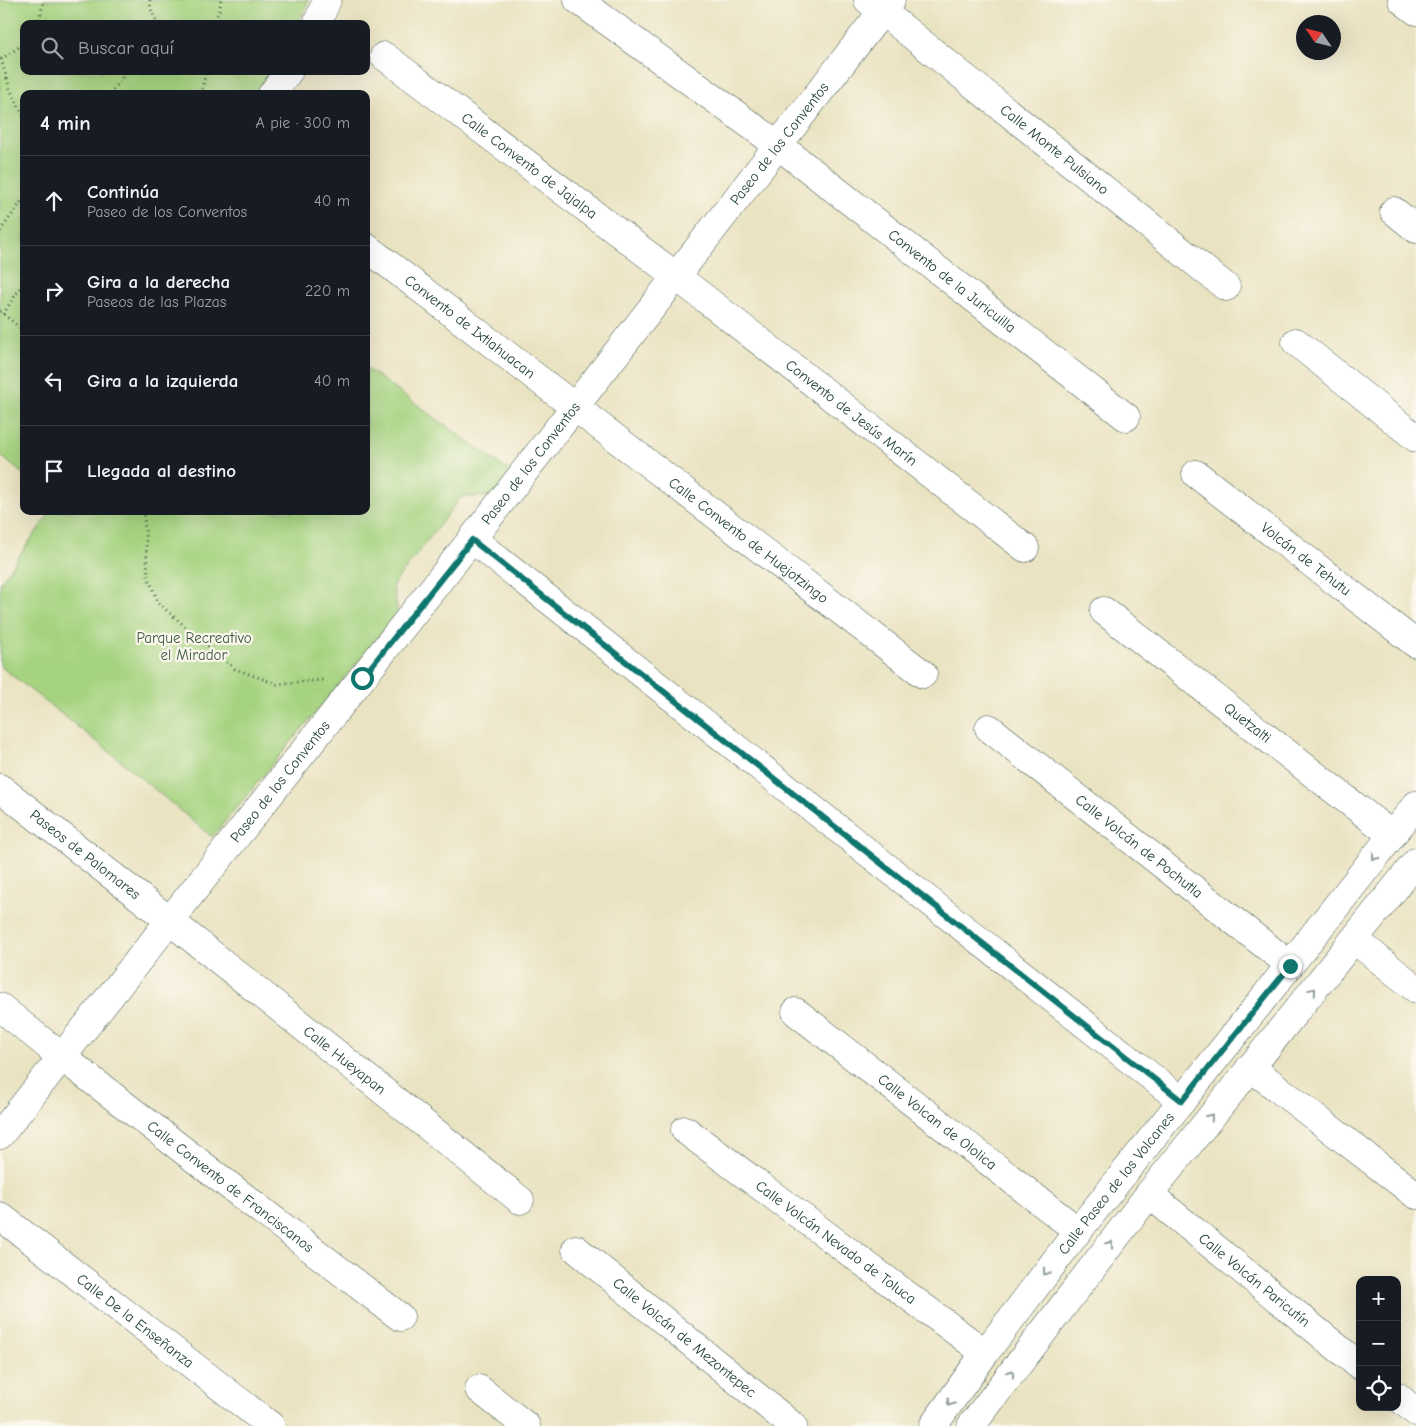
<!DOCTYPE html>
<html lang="es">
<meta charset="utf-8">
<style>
body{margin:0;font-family:"Comic Neue",sans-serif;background:#242831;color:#f1f3f6}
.controls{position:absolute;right:15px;bottom:15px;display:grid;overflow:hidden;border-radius:10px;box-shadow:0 5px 20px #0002}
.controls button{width:45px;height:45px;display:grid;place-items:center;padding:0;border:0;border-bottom:1px solid #363941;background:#171b24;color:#f1f3f6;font:25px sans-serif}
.compass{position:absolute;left:1296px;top:15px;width:45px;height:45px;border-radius:50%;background:#171b24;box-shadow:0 5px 20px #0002;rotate:305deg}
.stop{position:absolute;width:15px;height:15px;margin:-11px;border:4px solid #0f766e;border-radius:50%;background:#fff}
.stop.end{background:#0f766e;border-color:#fff;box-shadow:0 1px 5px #0008}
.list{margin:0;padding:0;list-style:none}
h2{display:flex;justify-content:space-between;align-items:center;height:65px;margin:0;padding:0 20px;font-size:21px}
h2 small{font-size:16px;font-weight:400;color:#9ea1a6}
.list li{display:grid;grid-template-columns:32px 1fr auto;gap:15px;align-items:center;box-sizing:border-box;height:90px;padding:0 20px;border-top:1px solid #363941}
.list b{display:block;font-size:19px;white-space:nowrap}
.list p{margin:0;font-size:16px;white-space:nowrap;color:#9ea1a6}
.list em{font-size:16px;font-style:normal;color:#9ea1a6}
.icon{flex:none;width:28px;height:28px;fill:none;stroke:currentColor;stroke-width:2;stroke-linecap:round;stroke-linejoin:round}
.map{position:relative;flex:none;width:1416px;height:1426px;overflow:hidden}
.search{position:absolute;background:#171b24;box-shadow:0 5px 20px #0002;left:20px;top:20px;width:350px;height:55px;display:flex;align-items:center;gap:12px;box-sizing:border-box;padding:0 18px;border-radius:10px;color:#9ea1a6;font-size:19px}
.panel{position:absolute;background:#171b24;box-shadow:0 5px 20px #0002;left:20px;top:90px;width:350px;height:425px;border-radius:10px}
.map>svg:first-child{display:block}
.green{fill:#a6d380;stroke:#62885a}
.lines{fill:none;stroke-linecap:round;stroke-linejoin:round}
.minor-casing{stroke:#3d5649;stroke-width:29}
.path{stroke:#3d5649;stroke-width:3;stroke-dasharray:1 4;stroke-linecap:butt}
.minor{stroke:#fff;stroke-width:28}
.oneway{stroke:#8f9e9a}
.route{stroke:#0f766e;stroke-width:6}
.labels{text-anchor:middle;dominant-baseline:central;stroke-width:4.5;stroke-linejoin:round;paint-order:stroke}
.street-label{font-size:15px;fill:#1f3d34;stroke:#fbf7ec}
.park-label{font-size:15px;fill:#3a5b43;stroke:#fbf7ec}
</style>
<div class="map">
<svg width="1416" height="1426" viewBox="0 0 1416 1426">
<rect width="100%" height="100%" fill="#fbf7ec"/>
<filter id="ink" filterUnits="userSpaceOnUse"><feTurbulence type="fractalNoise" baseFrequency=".02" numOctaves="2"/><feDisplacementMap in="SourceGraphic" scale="10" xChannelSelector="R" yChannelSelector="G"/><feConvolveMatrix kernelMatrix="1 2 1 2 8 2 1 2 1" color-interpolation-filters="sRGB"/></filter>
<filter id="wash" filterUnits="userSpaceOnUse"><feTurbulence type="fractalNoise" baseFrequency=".0096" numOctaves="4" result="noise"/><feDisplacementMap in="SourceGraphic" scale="20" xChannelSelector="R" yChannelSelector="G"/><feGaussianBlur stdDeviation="1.12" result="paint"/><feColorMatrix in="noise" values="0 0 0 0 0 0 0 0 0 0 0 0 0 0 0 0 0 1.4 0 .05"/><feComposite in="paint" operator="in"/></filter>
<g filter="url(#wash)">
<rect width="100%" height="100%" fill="#eae3c2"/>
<path class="green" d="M0 0H309L298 24H24V71H273L255 94H24V475L0 455Z
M366 368 512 473 496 496 461 497 393 585 398 613 212 837 105 748 0 666V583L51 511H366Z"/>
</g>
<g filter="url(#ink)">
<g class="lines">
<g class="minor-casing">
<g id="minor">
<path id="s1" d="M578 0 778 145 1126 417"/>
<path id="s2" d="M868 0 1226 287"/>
<path d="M1402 0 1416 11"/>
<path d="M317 24 327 0"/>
<path id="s3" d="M384 56 676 276 1025 548"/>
<path d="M272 94 289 71"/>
<path d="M1394 211 1416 229"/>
<path id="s4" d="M366 247 923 674"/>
<path d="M1296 342 1416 438"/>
<path id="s5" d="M1196 474 1416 644"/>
<path d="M472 539 1182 1101"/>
<path id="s6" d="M1104 611 1392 835"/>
<path id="s7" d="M989 728 1290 965"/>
<path id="s8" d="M0 788 169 920 520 1200"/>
<path d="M1355 940 1416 989"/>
<path id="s9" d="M0 1007 62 1057 400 1317"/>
<path id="s10" d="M796 1012 1078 1231"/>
<path d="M1250 1067 1416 1195"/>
<path id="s11" d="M685 1130 985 1353"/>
<path id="s12" d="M0 1135 472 539 891 0"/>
<path id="s13" d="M1149 1194 1360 1366"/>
<path id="s14" d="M0 1216 271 1426"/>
<path id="s15" d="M576 1249 793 1426"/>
<path d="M479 1389 526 1426"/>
<path d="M1397 1396 1416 1412"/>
<path id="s16" d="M933 1426 985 1353 1078 1231 1290 965 1416 805"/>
<path d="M971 1426 1149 1194 1416 862"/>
</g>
</g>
<path class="path" d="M150 0C150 9 153 16 159 24
M38 24 44 0
M212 24 219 12 221 0
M1 59 10 89 24 117
M1 59 24 44
M110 94 127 71
M201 94 206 71
M0 231 24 198
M0 311 24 331
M3 314 24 282
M142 511 144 514 148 576 158 603 235 669 277 684 324 680"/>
<use href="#minor" class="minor"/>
</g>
<defs><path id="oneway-chevron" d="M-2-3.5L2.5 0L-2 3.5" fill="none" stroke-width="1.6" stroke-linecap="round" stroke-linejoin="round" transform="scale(1.25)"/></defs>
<g class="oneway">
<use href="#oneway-chevron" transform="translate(1375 857) rotate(128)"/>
<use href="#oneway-chevron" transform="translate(1313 991) rotate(-50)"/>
<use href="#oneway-chevron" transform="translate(1210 1117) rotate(-51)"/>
<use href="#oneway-chevron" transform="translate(1110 1244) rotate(-53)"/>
<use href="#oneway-chevron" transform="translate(1046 1272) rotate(127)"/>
<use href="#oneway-chevron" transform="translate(1011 1373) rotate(-53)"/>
<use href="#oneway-chevron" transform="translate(950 1403) rotate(125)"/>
</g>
</g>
<g class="lines" filter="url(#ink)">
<path class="route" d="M362 678 472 540 1182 1101 1290 966"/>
</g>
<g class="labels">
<g class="street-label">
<text stroke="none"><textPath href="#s12" startOffset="1261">Paseo de los Conventos</textPath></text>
<text stroke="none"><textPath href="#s2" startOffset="239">Calle Monte Pulsiano</textPath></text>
<text stroke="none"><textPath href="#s3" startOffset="182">Calle Convento de Jajalpa</textPath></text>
<text stroke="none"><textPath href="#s1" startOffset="468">Convento de la Juricuilla</textPath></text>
<text stroke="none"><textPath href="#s4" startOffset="131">Convento de Ixtlahuacan</textPath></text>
<text stroke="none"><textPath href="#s3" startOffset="588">Convento de Jesús Marín</textPath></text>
<text stroke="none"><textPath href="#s12" startOffset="856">Paseo de los Conventos</textPath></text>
<text stroke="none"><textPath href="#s4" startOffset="482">Calle Convento de Huejotzingo</textPath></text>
<text stroke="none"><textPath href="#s5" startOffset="139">Volcán de Tehutu</textPath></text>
<text stroke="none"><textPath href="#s6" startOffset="182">Quetzalti</textPath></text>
<text stroke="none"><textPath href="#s12" startOffset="451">Paseo de los Conventos</textPath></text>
<text stroke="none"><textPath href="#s7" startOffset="191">Calle Volcán de Pochutla</textPath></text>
<text stroke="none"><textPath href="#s8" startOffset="108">Paseos de Palomares</textPath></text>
<text stroke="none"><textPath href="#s8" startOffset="439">Calle Hueyapan</textPath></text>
<text stroke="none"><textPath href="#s10" startOffset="179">Calle Volcan de Ololica</textPath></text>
<text stroke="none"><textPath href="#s16" startOffset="304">Calle Paseo de los Volcanes</textPath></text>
<text stroke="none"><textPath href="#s9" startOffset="292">Calle Convento de Franciscanos</textPath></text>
<text stroke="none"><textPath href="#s11" startOffset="188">Calle Volcán Nevado de Toluca</textPath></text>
<text stroke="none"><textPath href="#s13" startOffset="136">Calle Volcán Paricutín</textPath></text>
<text stroke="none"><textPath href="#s14" startOffset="171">Calle De la Enseñanza</textPath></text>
<text stroke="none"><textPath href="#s15" startOffset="140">Calle Volcán de Mezontepec</textPath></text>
</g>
<g class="park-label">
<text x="194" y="638">Parque Recreativo<tspan x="194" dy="17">el Mirador</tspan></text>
</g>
</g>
</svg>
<div class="controls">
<button>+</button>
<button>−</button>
<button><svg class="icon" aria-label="locate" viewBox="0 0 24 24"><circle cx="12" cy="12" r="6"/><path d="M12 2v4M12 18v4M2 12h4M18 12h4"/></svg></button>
</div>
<svg class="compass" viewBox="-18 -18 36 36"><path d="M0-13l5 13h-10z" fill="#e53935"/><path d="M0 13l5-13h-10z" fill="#9ea1a6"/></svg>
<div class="stop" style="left:362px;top:678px"></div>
<div class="stop end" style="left:1290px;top:966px"></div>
<div class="search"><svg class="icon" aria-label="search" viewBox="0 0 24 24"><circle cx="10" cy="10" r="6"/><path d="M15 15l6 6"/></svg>Buscar aquí</div>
<section class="panel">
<h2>4 min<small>A pie · 300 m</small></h2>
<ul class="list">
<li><svg class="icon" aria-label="ahead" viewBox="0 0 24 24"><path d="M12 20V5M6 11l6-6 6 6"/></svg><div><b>Continúa</b><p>Paseo de los Conventos</p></div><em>40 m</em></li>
<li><svg class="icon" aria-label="right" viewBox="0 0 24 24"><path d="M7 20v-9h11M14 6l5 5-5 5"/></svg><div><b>Gira a la derecha</b><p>Paseos de las Plazas</p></div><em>220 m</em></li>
<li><svg class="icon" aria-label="left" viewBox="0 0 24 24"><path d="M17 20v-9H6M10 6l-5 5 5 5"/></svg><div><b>Gira a la izquierda</b></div><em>40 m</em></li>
<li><svg class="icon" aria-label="arrive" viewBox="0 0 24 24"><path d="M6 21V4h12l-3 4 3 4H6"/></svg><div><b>Llegada al destino</b></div></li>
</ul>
</section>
</div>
